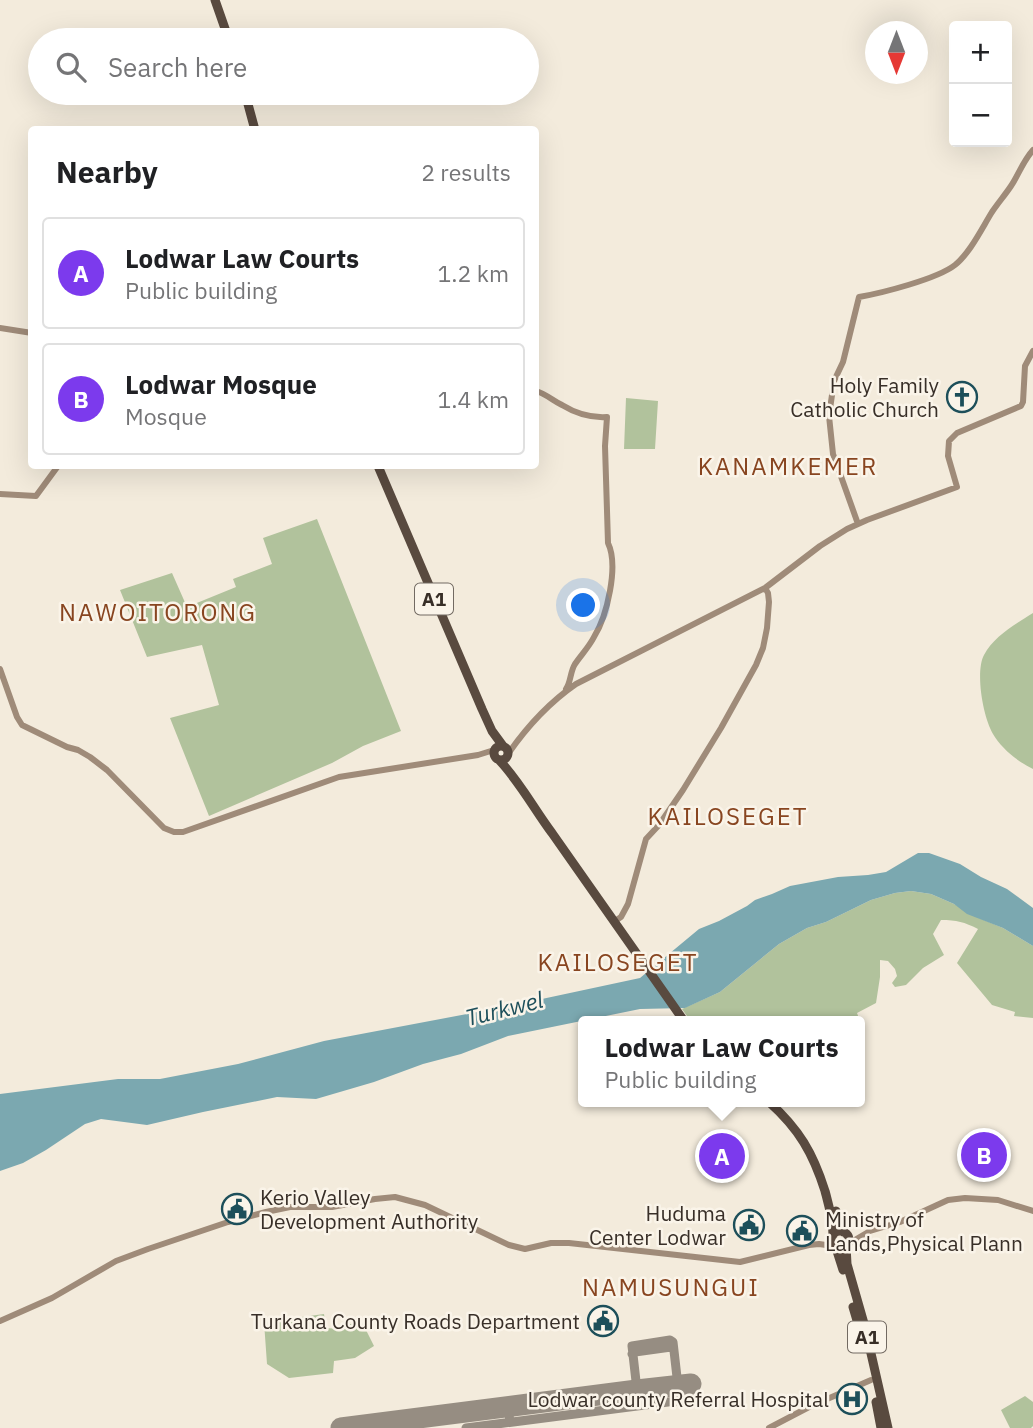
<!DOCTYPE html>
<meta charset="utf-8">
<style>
body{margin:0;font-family:"IBM Plex Sans",sans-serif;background:#f2f2f2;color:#202124}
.controls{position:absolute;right:21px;top:21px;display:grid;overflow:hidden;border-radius:7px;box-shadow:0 7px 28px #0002}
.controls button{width:63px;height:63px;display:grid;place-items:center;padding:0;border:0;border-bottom:2px solid #e0e0e0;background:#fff;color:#202124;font:35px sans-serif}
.compass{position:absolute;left:865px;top:21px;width:63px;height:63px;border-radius:50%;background:#fff;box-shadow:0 7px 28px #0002;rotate:180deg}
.you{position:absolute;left:584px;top:606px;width:24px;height:24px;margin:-18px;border:5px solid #fff;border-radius:50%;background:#1a73e8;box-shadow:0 0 0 10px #1a73e833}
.badge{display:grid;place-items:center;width:46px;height:46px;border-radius:50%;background:#7c3aed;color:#fff;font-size:23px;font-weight:700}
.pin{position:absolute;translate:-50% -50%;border:4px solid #fff;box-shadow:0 2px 7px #0006}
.popup{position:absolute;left:578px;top:1016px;width:287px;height:91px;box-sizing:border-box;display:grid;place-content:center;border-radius:7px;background:#fff;filter:drop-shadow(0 2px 5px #0005);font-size:23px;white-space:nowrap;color:#757577}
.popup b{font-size:26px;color:#202124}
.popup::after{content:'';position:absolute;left:50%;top:100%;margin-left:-14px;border:14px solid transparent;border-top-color:#fff}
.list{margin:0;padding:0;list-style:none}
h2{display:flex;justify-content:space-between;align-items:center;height:91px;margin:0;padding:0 28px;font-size:30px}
h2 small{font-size:23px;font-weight:400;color:#757577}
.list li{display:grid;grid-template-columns:46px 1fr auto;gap:21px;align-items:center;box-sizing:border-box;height:112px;margin:0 14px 14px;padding:0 14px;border:2px solid #e0e0e0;border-radius:7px}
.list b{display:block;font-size:26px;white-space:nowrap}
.list p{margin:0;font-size:23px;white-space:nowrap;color:#757577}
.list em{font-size:23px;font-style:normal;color:#757577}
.icon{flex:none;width:38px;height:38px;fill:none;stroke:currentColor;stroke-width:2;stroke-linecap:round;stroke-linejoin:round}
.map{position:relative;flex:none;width:1033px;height:1428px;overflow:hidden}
.search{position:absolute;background:#fff;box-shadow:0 7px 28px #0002;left:28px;top:28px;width:511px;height:77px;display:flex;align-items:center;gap:18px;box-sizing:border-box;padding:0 24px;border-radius:38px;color:#757577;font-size:26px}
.panel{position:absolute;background:#fff;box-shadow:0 7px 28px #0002;left:28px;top:126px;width:511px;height:343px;border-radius:7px}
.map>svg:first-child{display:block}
.green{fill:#b1c29c}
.water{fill:#7ba8b0}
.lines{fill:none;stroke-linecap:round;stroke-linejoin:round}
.taxiway{stroke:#968d82;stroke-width:9}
.runway{stroke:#968d82;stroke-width:21}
.secondary{stroke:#9f8b79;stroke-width:6}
.highway{stroke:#594a3f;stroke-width:9}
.labels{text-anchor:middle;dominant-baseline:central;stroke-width:5;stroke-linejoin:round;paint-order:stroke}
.shield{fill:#faf4e9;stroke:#726a62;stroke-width:2}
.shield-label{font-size:19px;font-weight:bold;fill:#382f28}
.poi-label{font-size:21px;fill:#382f28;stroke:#faf4e9;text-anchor:end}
.water-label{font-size:23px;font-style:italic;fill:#1d4f5a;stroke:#faf4e9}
.quarter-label{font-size:24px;letter-spacing:2px;fill:#884520;stroke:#faf4e9}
</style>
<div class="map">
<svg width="1033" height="1428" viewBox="0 0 1033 1428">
<rect width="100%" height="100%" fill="#f3ebdc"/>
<path class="green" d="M626 398 658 401 655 449H624Z
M317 519 401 731 363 746 332 763 209 816 170 718 219 705 202 645 147 657 120 590 172 573 187 607 236 587 233 579 272 564 263 538Z
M1033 613V769C1018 762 1001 748 993 734 983 717 975 672 984 655 994 636 1016 624 1033 613Z
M911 891 931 894 954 904 979 918 1003 928 1033 946V1018L1014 1016 1015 1012 992 1005 957 963 978 929C964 922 957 920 941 920L933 934 944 955 923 968 906 985 895 987 892 983 897 976 895 969 888 961 880 960V977L876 1003 857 1013 860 1021H702L687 1016 682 1009 720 992 779 944 807 928 826 922 871 900 895 893Z
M324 1314 326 1328 338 1329 361 1320 374 1346 355 1358 334 1361 333 1373 289 1378 267 1364 264 1322Z
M1025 1396 1033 1402V1426L1031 1428H1010L1001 1410Z"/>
<path class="water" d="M918 853H929L960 864 981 877 1007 889 1033 908V946L1003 928 967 914 954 904 931 894 911 891 895 893 871 900 826 922 807 928 779 944 720 992 685 1008 640 1009 508 1036 461 1054 423 1064 374 1082 316 1099 277 1097 203 1112 147 1125 101 1119 85 1124 46 1150 23 1163 0 1171V1094L118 1079H160L238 1064 324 1041 504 1007 640 978 699 929 719 921 747 906 755 900 772 894 790 886 838 877 868 875 886 872Z"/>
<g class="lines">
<path class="taxiway" d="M632 1354 635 1352 671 1347 673 1348
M637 1390 632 1346 670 1340 673 1342 678 1386
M508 1407 510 1422
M466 1428 699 1398"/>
<path class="runway" d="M341 1428 637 1390 691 1384"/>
<path class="secondary" d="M0 328 32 333
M536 391C546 394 552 400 562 405 575 413 591 418 607 417L605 446 608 543C619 566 607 616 594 637 589 647 581 655 575 664 570 672 571 682 566 689
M0 494 36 496 58 466
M858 524 833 454 829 416 834 381 843 362 859 297C882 293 937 279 955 265 970 253 982 228 992 212 998 203 1005 195 1011 186 1019 174 1023 161 1033 150
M0 669 17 717 22 725 67 747 78 750 90 757 107 770 164 828 174 832H183L339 777 478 755 494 750
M508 754C526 728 550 702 576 684L765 588 820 546 847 529 867 520 957 487 948 456 949 441 957 433 1021 406 1023 402 1025 366 1033 351
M615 921 621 917 628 904 646 839 659 825 683 790 721 728 756 665 763 648 767 628 769 602 768 593 765 588
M848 1244 870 1231 900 1222 948 1200 965 1198 998 1200 1033 1211
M0 1321 52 1298 116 1261 148 1249 228 1222 266 1212 290 1207H332L375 1199 395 1197 425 1205 509 1245 525 1249 551 1243H569L740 1262 809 1245 819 1244 833 1246
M769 1428 811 1406 871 1380"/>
<path class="highway" d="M215 0 229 40
M245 93 255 130
M378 466 482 709 492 731 503 746
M494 753a7 7 0 1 1 14 0a7 7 0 1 1-14 0Z
M499 760C520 782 534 809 552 833 596 896 640 959 684 1021
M769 1102C799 1129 813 1153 825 1191 829 1206 833 1219 833 1235
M836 1211 843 1232
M831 1240a9 9 0 1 1 18 0a9 9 0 1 1-18 0Z
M846 1246 847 1264 865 1327 888 1428
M836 1248 843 1270
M853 1307 864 1344
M876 1402 881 1428"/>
</g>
<defs>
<g id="church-ring" transform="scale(1.575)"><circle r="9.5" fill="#faf4e9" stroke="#1d4f5a" stroke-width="1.5"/><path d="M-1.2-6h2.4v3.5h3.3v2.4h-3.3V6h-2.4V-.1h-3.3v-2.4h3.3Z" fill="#1d4f5a"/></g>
<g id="civic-ring" transform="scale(1.575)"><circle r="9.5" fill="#faf4e9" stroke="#1d4f5a" stroke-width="1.5"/><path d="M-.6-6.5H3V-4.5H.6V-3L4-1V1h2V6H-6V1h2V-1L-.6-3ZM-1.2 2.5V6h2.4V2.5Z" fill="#1d4f5a"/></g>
<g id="hospital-ring" transform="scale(1.575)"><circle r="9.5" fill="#faf4e9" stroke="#1d4f5a" stroke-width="1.5"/><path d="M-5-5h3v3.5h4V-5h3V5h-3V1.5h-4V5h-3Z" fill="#1d4f5a"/></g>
</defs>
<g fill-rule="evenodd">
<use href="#church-ring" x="962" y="397"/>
<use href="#civic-ring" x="237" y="1209"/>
<use href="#civic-ring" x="749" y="1225"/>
<use href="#civic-ring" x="802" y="1231"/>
<use href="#civic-ring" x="603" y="1321"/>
<use href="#hospital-ring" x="852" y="1399"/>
</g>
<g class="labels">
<g class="shield">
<rect x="415" y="583.5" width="38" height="31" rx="5"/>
<rect x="848" y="1321.5" width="38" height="31" rx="5"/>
</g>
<g class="shield-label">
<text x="434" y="599">A1</text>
<text x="867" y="1337">A1</text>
</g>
<g class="poi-label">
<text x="939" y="385">Holy Family<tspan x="939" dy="24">Catholic Church</tspan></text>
<text x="260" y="1197" text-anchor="start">Kerio Valley<tspan x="260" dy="24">Development Authority</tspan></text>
<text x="726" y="1213">Huduma<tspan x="726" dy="24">Center Lodwar</tspan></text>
<text x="825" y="1219" text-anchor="start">Ministry of<tspan x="825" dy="24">Lands,Physical Plann</tspan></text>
<text x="580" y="1321">Turkana County Roads Department</text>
<text x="829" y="1399">Lodwar county Referral Hospital</text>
</g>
<g class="water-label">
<text transform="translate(504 1008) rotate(-14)">Turkwel</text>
</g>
<g class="quarter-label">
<text x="788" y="466">KANAMKEMER</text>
<text x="158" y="612">NAWOITORONG</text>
<text x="728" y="816">KAILOSEGET</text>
<text x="618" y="962">KAILOSEGET</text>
<text x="671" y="1287">NAMUSUNGUI</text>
</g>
</g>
</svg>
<div class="controls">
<button>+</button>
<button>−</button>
</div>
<svg class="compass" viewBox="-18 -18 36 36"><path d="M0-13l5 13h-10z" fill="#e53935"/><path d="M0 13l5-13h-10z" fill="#757577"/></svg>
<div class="you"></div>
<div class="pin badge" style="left:722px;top:1156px">A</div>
<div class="popup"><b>Lodwar Law Courts</b>Public building</div>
<div class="pin badge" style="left:984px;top:1155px">B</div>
<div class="search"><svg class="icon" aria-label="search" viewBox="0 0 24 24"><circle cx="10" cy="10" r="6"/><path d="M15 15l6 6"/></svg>Search here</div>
<section class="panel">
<h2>Nearby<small>2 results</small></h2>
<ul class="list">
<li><span class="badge">A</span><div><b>Lodwar Law Courts</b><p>Public building</p></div><em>1.2 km</em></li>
<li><span class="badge">B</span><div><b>Lodwar Mosque</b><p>Mosque</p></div><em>1.4 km</em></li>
</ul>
</section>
</div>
